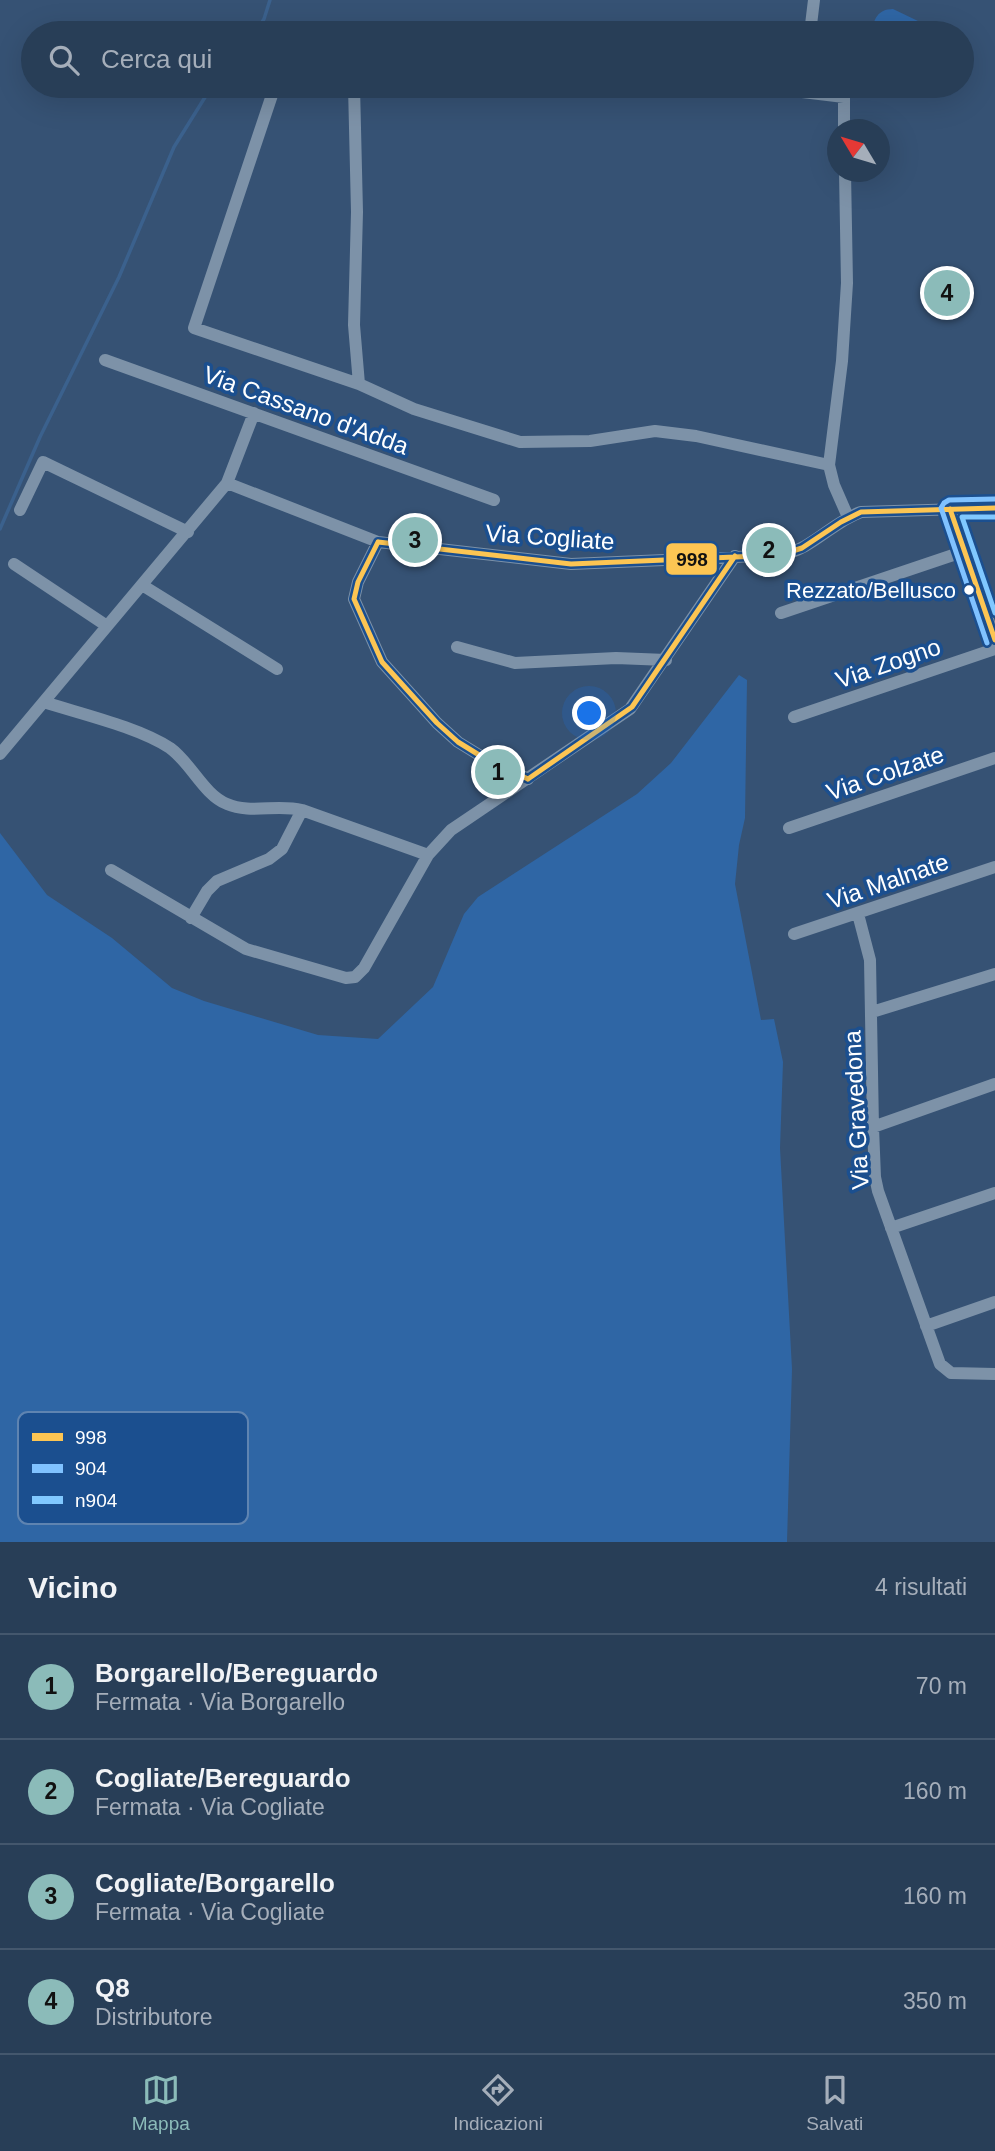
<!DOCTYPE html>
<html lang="it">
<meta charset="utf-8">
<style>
body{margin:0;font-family:Arial,sans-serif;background:#344961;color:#f1f3f6}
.compass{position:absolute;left:827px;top:119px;width:63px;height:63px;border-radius:50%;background:#283e57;box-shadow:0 7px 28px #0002;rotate:308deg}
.you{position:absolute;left:590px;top:714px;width:24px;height:24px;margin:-18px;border:5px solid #fff;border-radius:50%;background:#1a73e8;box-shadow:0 0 0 10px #1a73e833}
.badge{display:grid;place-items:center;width:46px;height:46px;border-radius:50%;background:#8bbbb9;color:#111;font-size:23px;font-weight:700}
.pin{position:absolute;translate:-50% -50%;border:4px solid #fff;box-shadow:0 2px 7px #0006}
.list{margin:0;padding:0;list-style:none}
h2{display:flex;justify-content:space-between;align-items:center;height:91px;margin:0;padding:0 28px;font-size:30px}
h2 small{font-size:23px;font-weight:400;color:#a5aeba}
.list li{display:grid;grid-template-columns:46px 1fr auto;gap:21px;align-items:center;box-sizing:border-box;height:105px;padding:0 28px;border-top:2px solid #44576d}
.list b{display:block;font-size:26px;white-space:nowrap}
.list p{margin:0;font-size:23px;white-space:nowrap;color:#a5aeba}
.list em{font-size:23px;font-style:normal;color:#a5aeba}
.icon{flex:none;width:38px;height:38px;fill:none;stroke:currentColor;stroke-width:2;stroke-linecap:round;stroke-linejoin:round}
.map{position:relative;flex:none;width:995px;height:1542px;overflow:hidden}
.search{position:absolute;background:#283e57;box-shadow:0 7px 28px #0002;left:21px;right:21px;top:21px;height:77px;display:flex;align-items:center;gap:18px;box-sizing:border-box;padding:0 24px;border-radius:38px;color:#a5aeba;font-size:26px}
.sheet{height:511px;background:#283e57}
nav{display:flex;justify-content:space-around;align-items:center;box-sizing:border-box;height:98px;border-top:2px solid #44576d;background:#283e57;font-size:19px;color:#a5aeba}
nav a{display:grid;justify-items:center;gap:4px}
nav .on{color:#8bbbb9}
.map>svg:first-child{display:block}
.green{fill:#2f66a5}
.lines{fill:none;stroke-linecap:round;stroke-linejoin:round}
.stream{stroke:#3b618d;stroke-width:3.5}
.street{stroke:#7d92a8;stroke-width:12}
.bus-1-casing{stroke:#1b4f8f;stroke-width:10}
.bus-2-casing{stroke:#1b4f8f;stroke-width:10}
.bus-3-casing{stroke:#1b4f8f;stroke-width:10}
.bus-1{stroke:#fcc553;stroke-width:5}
.bus-2{stroke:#80c2ff;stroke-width:5}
.bus-3{stroke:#80c8ff;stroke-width:5}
.bus-dot{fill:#fff;stroke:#1b4f8f;stroke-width:2.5}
.labels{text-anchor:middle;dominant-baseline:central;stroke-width:7;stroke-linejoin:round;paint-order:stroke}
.bus-label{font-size:22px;fill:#fff;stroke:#1b4f8f;text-anchor:end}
.street-label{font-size:24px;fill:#fff;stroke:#1b4f8f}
.key{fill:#1b4f8f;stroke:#5f84b1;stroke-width:2}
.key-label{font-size:19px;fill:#fff}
.line-badge{stroke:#1b4f8f;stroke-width:2.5}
.pale-badge-label{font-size:19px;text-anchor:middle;font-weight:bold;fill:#111}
</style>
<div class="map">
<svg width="995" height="1542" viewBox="0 0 995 1542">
<rect width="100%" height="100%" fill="#365274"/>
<path class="green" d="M893 9 918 21 900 33H871C874 20 877 9 893 9Z
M739 675 747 680 745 818 739 845 735 884 761 1020 774 1019 783 1062 780 1148 792 1369 787 1542H0V833L47 895 112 938 172 988 204 1001 318 1035 378 1039 433 987 464 914 478 897 637 794 671 763Z"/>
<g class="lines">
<path class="stream" d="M255 33 264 19 270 0
M0 529 40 437 119 277 174 147 212 86"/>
<path class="street" d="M810 33 814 0
M275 86 194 328 359 384 414 409 520 442 590 441 655 431 696 436 829 465
M354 86 357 212 354 325 359 384
M753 86 844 97V130
M845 172 847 283 842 361 829 465 834 485 848 517
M105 360 494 500
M227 483 378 542 571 564 780 555C812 550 832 522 861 512L995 508
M950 509 995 640
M20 510 43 462 188 532
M378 542 358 582 354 599 382 662 437 723 458 742 484 758 528 779
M14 564 107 626
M142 585 277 669
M781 613 965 551
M457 647 515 663 616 658 666 660
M44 702C81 714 138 727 170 748 191 763 204 795 227 804 250 814 277 804 302 810L428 855
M794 717 995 649
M0 754 227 483 254 413
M789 828 995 758
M111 870 246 949 346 978 355 977 364 968 428 855 451 830 630 709 735 556
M858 914 870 960 873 1127 875 1177 878 1191 940 1364 951 1373 995 1374
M191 918 207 891 217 881 269 859 282 849 302 810
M794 934 995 867
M872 1012 995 974
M873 1127 995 1084
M891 1228 995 1193
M926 1326 995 1302"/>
<g class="bus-1-casing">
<path id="bus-1" d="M950 509 995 640
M378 542 571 564 780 555 802 548 841 522 861 512 995 508
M378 542 358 582 354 599 382 662 437 723 458 742 484 758 528 779
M528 779 632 707 735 556"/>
</g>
<g class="bus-2-casing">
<path id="bus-2" d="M987 643 941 508 944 503 949 500 995 499"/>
</g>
<g class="bus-3-casing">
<path id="bus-3" d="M995 517H962L995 613"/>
</g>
<use href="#bus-1" class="bus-1"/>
<use href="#bus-2" class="bus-2"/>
<use href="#bus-3" class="bus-3"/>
</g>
<circle class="bus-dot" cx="969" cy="590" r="6"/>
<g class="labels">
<g class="bus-label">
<text x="956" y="590">Rezzato/Bellusco</text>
</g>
<g class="street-label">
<text transform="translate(306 410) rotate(20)">Via Cassano d'Adda</text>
<text transform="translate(550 537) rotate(4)">Via Cogliate</text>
<text transform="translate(888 663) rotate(-19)">Via Zogno</text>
<text transform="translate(885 773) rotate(-19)">Via Colzate</text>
<text transform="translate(888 881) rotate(-19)">Via Malnate</text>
<text transform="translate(856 1110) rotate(-93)">Via Gravedona</text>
</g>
</g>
<rect x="18" y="1412" width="230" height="112" rx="10" class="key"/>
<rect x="32" y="1433" width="31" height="8" fill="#fcc553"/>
<rect x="32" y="1464" width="31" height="9" fill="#80c2ff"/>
<rect x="32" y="1496" width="31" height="8" fill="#80c8ff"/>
<g class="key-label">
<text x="75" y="1444">998</text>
<text x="75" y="1475">904</text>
<text x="75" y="1507">n904</text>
</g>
<rect class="line-badge" x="665" y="542" width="53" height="34" rx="7" fill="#fcc553"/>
<g class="pale-badge-label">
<text x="692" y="566">998</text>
</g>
</svg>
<svg class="compass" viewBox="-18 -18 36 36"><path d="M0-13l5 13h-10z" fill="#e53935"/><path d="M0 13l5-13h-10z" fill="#a5aeba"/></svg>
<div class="you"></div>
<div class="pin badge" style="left:498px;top:772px">1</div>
<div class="pin badge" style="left:769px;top:550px">2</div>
<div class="pin badge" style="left:415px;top:540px">3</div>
<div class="pin badge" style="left:947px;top:293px">4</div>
<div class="search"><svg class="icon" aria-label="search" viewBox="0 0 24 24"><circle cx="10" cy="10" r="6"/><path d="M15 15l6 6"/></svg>Cerca qui</div>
</div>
<section class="sheet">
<h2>Vicino<small>4 risultati</small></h2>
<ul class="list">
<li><span class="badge">1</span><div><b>Borgarello/Bereguardo</b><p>Fermata · Via Borgarello</p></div><em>70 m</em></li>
<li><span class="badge">2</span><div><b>Cogliate/Bereguardo</b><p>Fermata · Via Cogliate</p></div><em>160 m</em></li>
<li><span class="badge">3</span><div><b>Cogliate/Borgarello</b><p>Fermata · Via Cogliate</p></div><em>160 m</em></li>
<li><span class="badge">4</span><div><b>Q8</b><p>Distributore</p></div><em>350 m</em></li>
</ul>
</section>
<nav>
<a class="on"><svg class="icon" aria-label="map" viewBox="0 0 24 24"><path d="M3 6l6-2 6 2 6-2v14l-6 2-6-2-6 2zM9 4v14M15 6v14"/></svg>Mappa</a>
<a><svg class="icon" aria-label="directions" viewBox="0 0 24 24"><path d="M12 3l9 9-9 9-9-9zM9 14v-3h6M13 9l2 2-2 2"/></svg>Indicazioni</a>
<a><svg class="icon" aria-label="saved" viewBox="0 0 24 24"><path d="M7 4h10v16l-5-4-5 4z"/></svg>Salvati</a>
</nav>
